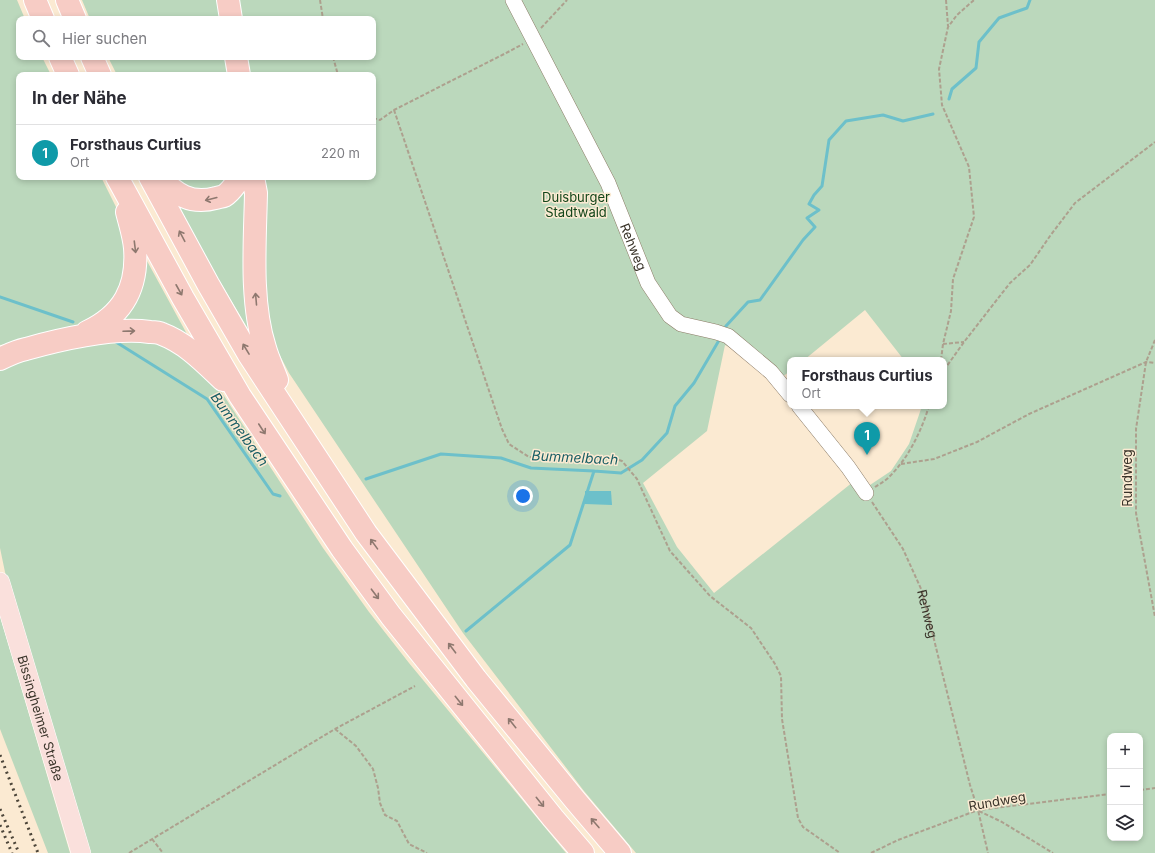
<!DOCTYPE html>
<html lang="de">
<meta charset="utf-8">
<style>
body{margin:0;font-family:Inter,sans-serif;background:#f7f7f7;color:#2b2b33}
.controls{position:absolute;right:12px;bottom:12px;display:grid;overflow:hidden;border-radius:8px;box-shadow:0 2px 6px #0003}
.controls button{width:36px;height:36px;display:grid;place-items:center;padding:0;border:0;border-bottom:1px solid #e1e1e2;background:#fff;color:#2b2b33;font:20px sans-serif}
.you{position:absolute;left:523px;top:496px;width:14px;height:14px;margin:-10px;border:3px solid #fff;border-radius:50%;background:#1a73e8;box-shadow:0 0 0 6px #1a73e833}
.badge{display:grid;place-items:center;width:26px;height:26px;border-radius:50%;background:#695e2b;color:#fff;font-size:13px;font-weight:700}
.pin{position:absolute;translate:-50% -33px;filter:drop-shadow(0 1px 2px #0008)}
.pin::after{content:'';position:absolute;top:21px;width:14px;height:12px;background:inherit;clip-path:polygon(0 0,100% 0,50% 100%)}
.popup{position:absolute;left:787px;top:357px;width:160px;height:52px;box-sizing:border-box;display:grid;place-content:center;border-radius:8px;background:#fff;filter:drop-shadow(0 1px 3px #0005);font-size:13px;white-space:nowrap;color:#7c7c81}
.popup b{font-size:15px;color:#2b2b33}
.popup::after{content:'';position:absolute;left:50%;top:100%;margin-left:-8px;border:8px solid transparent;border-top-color:#fff}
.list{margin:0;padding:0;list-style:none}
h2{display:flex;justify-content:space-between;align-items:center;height:52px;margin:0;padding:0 16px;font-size:17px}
h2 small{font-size:13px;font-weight:400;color:#7c7c81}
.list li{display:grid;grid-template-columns:26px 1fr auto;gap:12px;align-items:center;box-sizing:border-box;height:56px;padding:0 16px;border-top:1px solid #e1e1e2}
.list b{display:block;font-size:15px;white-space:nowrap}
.list p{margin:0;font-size:13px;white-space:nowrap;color:#7c7c81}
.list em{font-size:13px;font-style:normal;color:#7c7c81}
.icon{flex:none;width:22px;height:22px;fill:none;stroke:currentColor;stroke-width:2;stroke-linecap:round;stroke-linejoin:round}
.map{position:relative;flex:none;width:1155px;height:853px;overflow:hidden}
.search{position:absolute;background:#fff;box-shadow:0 2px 6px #0003;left:16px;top:16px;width:360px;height:44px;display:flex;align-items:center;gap:10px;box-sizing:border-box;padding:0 14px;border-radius:8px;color:#7c7c81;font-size:15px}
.panel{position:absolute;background:#fff;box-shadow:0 2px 6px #0003;left:16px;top:72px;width:360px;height:108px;border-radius:8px}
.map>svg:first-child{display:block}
.green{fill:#bbd8bc;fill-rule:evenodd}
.water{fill:#6dc0ca}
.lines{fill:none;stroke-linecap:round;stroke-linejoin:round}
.stream{stroke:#6dc0ca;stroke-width:3}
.minor-casing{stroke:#8c7c67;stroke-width:16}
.major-casing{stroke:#fff;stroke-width:20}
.highway-casing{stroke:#fff;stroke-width:24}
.path{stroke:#ada08e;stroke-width:2;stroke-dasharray:4 2;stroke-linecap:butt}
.minor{stroke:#fff;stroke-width:15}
.major{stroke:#fae0dc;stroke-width:19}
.highway{stroke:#f7ccc5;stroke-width:22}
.rail{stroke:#4d463a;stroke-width:3;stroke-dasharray:2 4;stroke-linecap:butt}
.oneway{stroke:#8e786f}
.labels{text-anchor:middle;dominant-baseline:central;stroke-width:3;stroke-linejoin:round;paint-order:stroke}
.park-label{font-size:13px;fill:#124519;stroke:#fbead2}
.street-label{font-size:13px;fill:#393329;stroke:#fbead2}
.water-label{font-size:14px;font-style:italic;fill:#175d64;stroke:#fbead2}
</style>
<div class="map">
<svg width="1155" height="853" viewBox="0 0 1155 853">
<rect width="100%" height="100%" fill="#fbead2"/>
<path class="green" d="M0 0H17L25 19H19V57H42L51 75H19V177H101L127 229 128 288 94 324 6 344 0 345Z
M82 0H219L221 19H90Z
M238 0H1155V853H636L584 791 463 633 289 373 274 344 264 309 259 177H373V75H247L245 57H373V19H240ZM865 310 904 360H944V406H922L909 444 891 471 867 487 853 482 714 593 677 547 643 483 707 431 725 345 742 353 781 378 790 371V360H804ZM1110 736H1140V838H1110Z
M108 57H226L228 75H117Z
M171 177H233L230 183 194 194Z
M246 178 255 341 205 256 176 202Z
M144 260 147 261 188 336 111 323Z
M112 337 160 338 217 385 323 548 369 612 409 663 566 853H89L5 572 0 548V364Z
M0 616 70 853H48L0 729Z"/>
<path class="water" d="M585 491H611L612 505 585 504Z"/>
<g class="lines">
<path class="stream" d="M949 99 952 89 976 68 979 42 999 18 1027 8 1030 0
M0 297 73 322
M726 326 748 302 760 300 803 240 815 227 807 218 819 210 809 204 814 195 822 186 829 140 846 121 883 115 903 121 933 114
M116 342 207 399 273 494 280 496
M366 479 441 454 501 458 531 468 594 471 621 473 642 460 667 433 675 406 694 383 718 342
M466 631 570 545 594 471"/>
<g class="minor-casing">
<g id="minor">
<path id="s2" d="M513 0 608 183 648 283 670 316 681 324 716 332 728 336 771 372 790 395"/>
<path d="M799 406 848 467 866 493"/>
</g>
</g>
<g class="major-casing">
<g id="major">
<path id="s3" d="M0 582 81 853"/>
</g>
</g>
<g class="highway-casing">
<path id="highway" d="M35 0 43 19
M67 0 75 19
M228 0 231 19
M60 57 68 75
M92 57 100 75
M236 57 239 75
M117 177 183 298 240 396 342 549 391 616 553 818 583 853
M150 177 208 284 249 355 366 533 476 679 575 800 620 853
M158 177C176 194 190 205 216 198 218 197 222 197 224 196 231 192 236 183 241 177
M253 177 256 193C255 242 250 302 265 348 268 359 273 369 277 380
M87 332C123 315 138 288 135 248 134 236 130 224 127 212
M0 359C8 355 17 351 26 349 62 339 113 327 150 332 154 332 158 332 162 334 186 343 204 362 223 380"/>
</g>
<g class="path">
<path d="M320 0 323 19"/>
<path d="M946 0 948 26"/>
<path d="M541 28 567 0"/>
<path d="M333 57 338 75"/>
<path d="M394 110 502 429 509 444 529 457 569 462 595 458H613L622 461 637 479 670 551 710 596 751 628 775 664 781 676 782 719 798 818 803 827 840 853"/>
<path d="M373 118 380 120 394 110 508 52 523 44"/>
<path d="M1155 340 1146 362 1136 429V513L1155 617"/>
<path d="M943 344 964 342"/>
<path d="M941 360 943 344 951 311 953 279 974 217 969 167 942 105 939 69 948 27 957 15 974 0"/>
<path d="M944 370 964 342 1010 283 1030 265 1050 236 1075 203 1155 142"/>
<path d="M901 464 934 459 977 442 1029 414 1146 362 1155 363"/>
<path d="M875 487C879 484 884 482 888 478 908 459 921 432 929 406"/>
<path id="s1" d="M872 502 903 549 922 591 970 785 978 810 988 853"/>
<path d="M335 729 356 746 373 769 378 788 380 803 385 815 397 821 409 844 427 853"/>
<path d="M1140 790 1155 788"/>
<path d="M979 811 1002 822 1053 853"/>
<path d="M152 839 163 853"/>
<path d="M129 853 335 729 415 686"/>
<path d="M871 853 898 840 978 810 1110 794"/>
</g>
<use href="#minor" class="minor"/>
<use href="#major" class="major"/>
<use href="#highway" class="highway"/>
<path class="rail" d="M0 755 38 853
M0 809 19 853
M0 825 12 853"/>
</g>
<defs><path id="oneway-shaft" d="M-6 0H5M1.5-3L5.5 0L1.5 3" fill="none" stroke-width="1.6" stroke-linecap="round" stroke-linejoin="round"/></defs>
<g class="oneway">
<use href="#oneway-shaft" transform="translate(211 199) rotate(166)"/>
<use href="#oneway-shaft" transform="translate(182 236) rotate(-118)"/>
<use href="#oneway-shaft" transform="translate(135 247) rotate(83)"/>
<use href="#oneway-shaft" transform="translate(179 290) rotate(61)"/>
<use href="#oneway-shaft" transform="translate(256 299) rotate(-95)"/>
<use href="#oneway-shaft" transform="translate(129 331) rotate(-2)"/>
<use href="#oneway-shaft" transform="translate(246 349) rotate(-121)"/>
<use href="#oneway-shaft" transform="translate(262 429) rotate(57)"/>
<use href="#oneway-shaft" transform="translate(374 544) rotate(-126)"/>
<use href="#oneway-shaft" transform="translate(375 594) rotate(53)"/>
<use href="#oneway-shaft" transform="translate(452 648) rotate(-127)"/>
<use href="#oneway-shaft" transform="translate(459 701) rotate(51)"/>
<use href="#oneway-shaft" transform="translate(512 723) rotate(-129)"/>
<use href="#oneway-shaft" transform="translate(540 802) rotate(51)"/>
<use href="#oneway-shaft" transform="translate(595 823) rotate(-131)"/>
</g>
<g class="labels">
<g class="park-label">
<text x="576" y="197">Duisburger<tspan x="576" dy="15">Stadtwald</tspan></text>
</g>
<g class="street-label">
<text stroke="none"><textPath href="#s2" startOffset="275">Rehweg</textPath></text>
<text transform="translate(1127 478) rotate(-90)">Rundweg</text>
<text stroke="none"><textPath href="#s1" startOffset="126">Rehweg</textPath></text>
<text stroke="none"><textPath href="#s3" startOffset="142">Bissingheimer Straße</textPath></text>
<text transform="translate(997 801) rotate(-10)">Rundweg</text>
</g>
<g class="water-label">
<text transform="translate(240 429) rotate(54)">Bummelbach</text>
<text transform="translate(575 457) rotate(3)">Bummelbach</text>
</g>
</g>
</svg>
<div class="controls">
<button>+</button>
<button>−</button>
<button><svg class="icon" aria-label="layers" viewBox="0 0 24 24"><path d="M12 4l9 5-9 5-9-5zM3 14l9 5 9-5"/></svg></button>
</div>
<div class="you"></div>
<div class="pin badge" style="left:867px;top:455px;background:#0f9aa8">1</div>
<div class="popup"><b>Forsthaus Curtius</b>Ort</div>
<div class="search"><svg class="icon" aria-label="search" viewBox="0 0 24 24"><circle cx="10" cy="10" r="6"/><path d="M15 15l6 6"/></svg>Hier suchen</div>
<section class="panel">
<h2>In der Nähe<small></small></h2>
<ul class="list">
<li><span class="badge" style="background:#0f9aa8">1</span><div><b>Forsthaus Curtius</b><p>Ort</p></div><em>220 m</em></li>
</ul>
</section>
</div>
